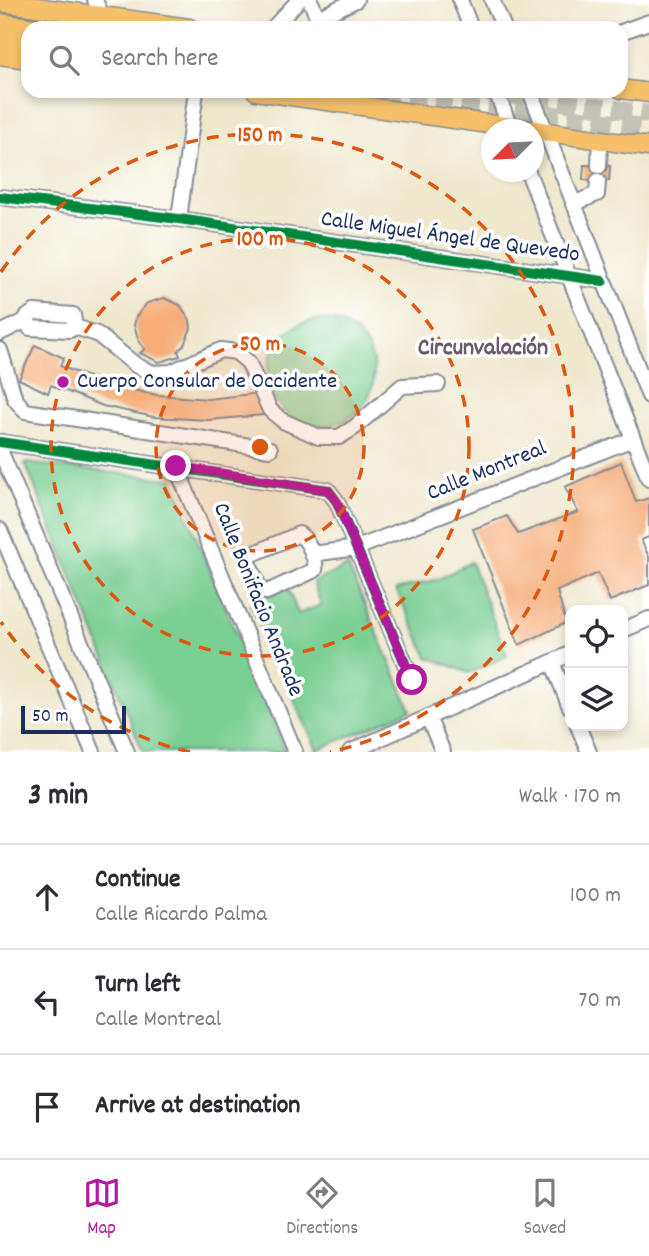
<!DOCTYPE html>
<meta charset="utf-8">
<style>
body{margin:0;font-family:Dekko,sans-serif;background:#f2f2f3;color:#2b2b33}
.controls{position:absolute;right:21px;bottom:21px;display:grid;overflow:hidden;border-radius:14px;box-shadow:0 4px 10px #0003}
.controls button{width:63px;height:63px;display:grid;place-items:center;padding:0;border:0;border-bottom:2px solid #e1e1e2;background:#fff;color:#2b2b33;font:35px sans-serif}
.compass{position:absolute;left:481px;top:119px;width:63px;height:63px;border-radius:50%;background:#fff;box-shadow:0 4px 10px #0003;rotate:246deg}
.scale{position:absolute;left:21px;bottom:18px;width:105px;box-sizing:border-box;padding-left:7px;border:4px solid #1b2f5e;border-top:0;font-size:19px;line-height:24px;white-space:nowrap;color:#1b2f5e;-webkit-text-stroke:5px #fff;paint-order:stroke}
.stop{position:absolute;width:21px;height:21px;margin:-16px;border:5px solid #b5179e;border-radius:50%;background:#fff}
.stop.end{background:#b5179e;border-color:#fff;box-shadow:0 2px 7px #0008}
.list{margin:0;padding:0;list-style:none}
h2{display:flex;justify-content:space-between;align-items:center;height:91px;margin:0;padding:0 28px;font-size:30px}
h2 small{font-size:23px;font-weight:400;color:#7c7c81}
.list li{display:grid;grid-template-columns:46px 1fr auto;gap:21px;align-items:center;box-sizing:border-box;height:105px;padding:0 28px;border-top:2px solid #e1e1e2}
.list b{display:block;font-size:26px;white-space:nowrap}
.list p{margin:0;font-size:23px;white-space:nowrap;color:#7c7c81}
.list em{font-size:23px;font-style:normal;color:#7c7c81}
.icon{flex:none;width:38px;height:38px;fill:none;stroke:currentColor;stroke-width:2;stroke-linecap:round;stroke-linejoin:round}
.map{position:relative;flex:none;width:649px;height:752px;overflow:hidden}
.search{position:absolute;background:#fff;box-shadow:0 4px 10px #0003;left:21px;right:21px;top:21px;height:77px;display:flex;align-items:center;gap:18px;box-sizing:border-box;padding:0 24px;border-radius:21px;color:#7c7c81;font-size:26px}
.sheet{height:406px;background:#fff}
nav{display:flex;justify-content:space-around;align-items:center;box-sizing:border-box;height:98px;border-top:2px solid #e1e1e2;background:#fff;font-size:19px;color:#7c7c81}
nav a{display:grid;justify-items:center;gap:4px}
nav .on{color:#b5179e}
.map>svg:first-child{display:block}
.green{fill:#7acf92;stroke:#4a7f78;stroke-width:2}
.building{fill:#f6ae79}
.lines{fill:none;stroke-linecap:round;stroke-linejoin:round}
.major-tunnel{stroke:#c5c3b7;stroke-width:18;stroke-dasharray:18 9;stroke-linecap:butt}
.minor-casing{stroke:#858c96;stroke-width:18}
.major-casing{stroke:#858c96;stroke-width:21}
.minor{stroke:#fff;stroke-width:14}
.major{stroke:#f6c06b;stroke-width:18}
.cycleway-casing{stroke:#fff;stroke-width:15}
.cycleway{stroke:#00873e;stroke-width:10}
.route{stroke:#b5179e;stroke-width:9}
.ring{fill:none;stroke:#de5710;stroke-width:3.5;stroke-dasharray:12 9}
.poi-dot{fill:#b5179e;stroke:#fff;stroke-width:2.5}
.labels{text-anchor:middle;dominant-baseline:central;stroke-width:7;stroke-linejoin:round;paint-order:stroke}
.street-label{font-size:23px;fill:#1b2f5e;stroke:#fff}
.poi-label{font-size:23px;fill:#1b2f5e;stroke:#fff;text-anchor:start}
.neighbourhood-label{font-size:24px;font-weight:bold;fill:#685b67;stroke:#fff}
.centre{fill:#de5710;stroke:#fff;stroke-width:3.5}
.ring-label{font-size:21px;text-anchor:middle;font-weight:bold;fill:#de5710;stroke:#fff;stroke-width:7;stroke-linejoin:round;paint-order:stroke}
</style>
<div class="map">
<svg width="649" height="752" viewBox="0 0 649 752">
<rect width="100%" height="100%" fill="#fff"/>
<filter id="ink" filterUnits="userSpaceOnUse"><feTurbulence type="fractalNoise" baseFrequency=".0143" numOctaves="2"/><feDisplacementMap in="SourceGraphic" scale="14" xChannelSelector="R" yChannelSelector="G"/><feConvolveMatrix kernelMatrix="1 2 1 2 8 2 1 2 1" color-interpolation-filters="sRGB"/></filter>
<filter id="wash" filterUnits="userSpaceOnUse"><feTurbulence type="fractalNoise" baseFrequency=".00686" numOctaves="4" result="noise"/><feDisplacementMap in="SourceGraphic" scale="28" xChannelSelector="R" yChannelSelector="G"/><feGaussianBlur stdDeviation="1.57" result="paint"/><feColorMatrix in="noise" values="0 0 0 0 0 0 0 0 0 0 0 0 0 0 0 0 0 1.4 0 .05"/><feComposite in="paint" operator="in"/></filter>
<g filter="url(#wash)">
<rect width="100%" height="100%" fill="#efe8cd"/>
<path class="green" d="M268 373a53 53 0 1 1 106 0a53 53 0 1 1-106 0Z
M25 463 172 479 286 752H143Z
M471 562 507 656 469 673 428 657 396 590 439 579Z
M348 566 411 710 317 750 250 603 288 588 298 614 321 605 313 582Z"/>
<g id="blocks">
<path class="building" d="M584 165 610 166 609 181 583 180Z
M164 298 180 305 190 320 191 328 184 345 178 351 180 356 159 362 140 353 145 349 139 342 134 325 136 317 147 303Z
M35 345 64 358 60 366 108 385 157 395 208 399 260 393 263 415 209 420 154 417 103 406 51 385 48 393 19 379Z
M621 462 636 502 649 498V537L641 540 649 557V585L610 601 598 573 557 591 566 623 519 645 473 529 507 516 518 534 578 512 565 487Z"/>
</g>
</g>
<g filter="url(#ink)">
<use href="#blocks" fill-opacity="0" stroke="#858c96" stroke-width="2"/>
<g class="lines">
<path class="major-tunnel" d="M381 91 649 128
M480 91 649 114"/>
<g class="minor-casing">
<path id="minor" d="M95 0 102 16
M310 0 322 28
M460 0 471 28
M492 0 504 28
M318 18 356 0
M273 28 299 0
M621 32 649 22
M496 91 511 130
M530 91 649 396
M599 166 600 140
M528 172 649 479
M0 197 179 219 603 281
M573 204 597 194 598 181
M179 219 196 91
M34 312 73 315 75 327 70 330 30 328 27 317Z
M75 327 97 334 137 366 153 373 171 372 221 350 236 352 248 362 270 410 283 421 319 437H339L355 427 402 386 438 384
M0 333 27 320
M0 350 15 399 25 411 270 449
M0 442 328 490 337 502 412 680
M0 450 127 752
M176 466 295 752
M0 530 93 752
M299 534C308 540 317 559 315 570L267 592 261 591 248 562V556Z
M312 554 357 548 633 439
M623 630 649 619
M552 662 570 707
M428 717 443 752
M578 726 589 752
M350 752 570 654"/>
</g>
<g class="major-casing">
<path id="major" d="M0 2 189 28
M0 23 35 28
M0 38 28 42
M0 55 28 59
M621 89 649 93
M256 91 531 130
M534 130 649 147"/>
</g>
<use href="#minor" class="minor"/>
<use href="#major" class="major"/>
<g class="cycleway-casing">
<path id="cycleway" d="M0 197 179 219 603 281
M0 442 328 490 337 502 412 680"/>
</g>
<use href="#cycleway" class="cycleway"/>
</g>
</g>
<g class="lines" filter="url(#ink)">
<path class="route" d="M176 466 328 490 337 502 412 680"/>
</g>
<circle cx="260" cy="447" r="104" fill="#de5710" fill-opacity=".12"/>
<g class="ring">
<circle cx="260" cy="447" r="104"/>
<circle cx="260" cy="447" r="209"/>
<path d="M190 752A313 313 0 0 1 1 622M1 272A313 313 0 1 1 330 752"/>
</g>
<circle class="poi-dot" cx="63" cy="382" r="7"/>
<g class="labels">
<g class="street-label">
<text transform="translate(450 238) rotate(8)">Calle Miguel Ángel de Quevedo</text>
<text transform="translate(487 472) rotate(-22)">Calle Montreal</text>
<text transform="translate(257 600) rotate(68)">Calle Bonifacio Andrade</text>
</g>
<g class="poi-label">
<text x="77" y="382">Cuerpo Consular de Occidente</text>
</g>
<g class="neighbourhood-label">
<text x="483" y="349">Circunvalación</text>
</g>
</g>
<circle cx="260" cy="447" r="10" class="centre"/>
<g class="ring-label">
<text x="260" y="141">150 m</text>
<text x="260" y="245">100 m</text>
<text x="260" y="350">50 m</text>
</g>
</svg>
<div class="controls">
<button><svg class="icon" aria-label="locate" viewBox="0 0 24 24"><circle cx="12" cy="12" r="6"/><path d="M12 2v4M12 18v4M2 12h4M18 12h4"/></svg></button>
<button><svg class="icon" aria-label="layers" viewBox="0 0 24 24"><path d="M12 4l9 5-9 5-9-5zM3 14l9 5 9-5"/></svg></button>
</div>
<svg class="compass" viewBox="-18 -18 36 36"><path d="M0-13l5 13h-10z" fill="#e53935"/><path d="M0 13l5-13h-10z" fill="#7c7c81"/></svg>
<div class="scale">50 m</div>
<div class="stop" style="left:412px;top:680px"></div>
<div class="stop end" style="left:176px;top:466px"></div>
<div class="search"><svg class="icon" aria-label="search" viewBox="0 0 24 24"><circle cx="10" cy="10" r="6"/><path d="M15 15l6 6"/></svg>Search here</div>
</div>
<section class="sheet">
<h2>3 min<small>Walk · 170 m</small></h2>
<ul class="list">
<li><svg class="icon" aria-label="ahead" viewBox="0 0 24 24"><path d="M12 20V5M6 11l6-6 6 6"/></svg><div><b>Continue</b><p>Calle Ricardo Palma</p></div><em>100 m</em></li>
<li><svg class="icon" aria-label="left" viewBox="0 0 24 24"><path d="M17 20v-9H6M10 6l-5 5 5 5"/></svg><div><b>Turn left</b><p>Calle Montreal</p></div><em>70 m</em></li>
<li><svg class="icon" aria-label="arrive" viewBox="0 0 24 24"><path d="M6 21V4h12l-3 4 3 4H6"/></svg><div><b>Arrive at destination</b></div></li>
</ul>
</section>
<nav>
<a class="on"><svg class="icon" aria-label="map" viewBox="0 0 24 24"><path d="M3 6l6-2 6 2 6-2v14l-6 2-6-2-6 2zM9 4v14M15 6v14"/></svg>Map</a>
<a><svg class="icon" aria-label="directions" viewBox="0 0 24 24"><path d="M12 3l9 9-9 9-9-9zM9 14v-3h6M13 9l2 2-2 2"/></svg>Directions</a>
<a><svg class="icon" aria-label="saved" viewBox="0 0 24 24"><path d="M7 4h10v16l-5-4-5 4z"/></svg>Saved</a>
</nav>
